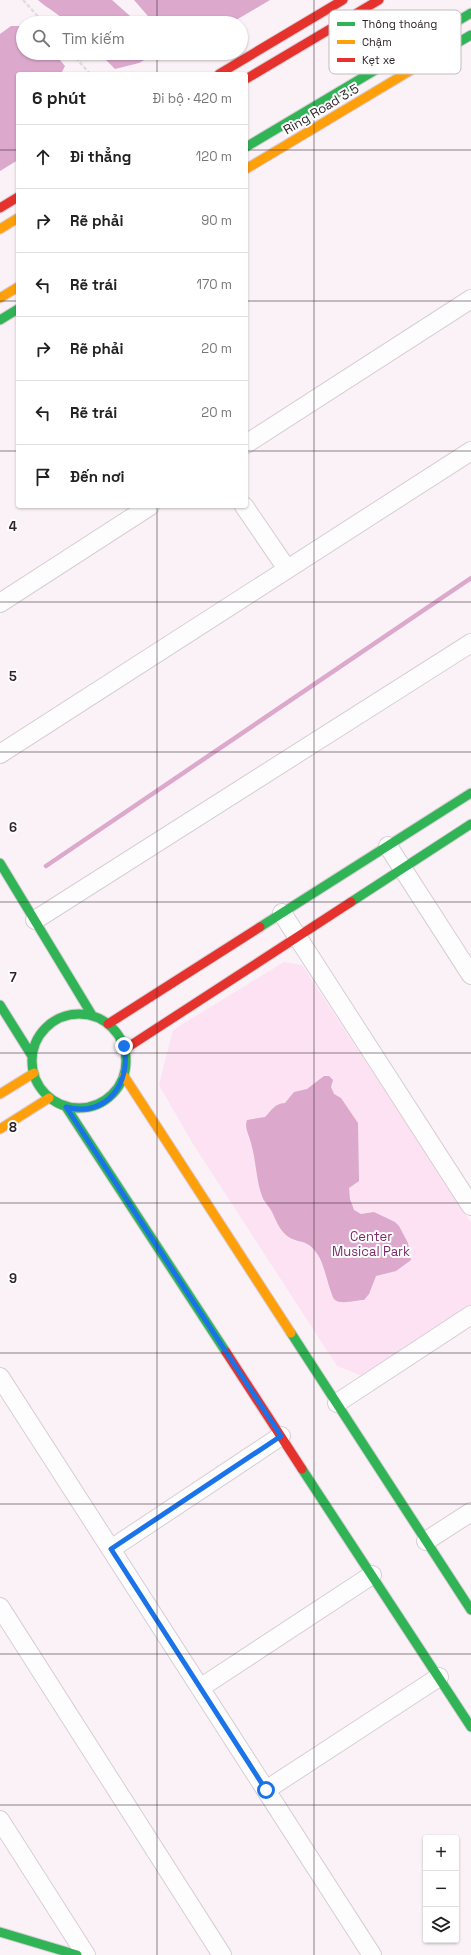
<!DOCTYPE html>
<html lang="vi">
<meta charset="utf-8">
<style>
body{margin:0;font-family:"Space Grotesk",sans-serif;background:#f2f2f2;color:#222}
.controls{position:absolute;right:12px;bottom:12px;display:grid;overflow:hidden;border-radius:4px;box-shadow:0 1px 3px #0004}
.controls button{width:36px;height:36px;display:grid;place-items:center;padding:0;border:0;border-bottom:1px solid #e0e0e0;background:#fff;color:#222;font:20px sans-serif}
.stop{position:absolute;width:12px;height:12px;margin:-9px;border:3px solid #1a73e8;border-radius:50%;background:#fff}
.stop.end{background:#1a73e8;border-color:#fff;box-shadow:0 1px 4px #0008}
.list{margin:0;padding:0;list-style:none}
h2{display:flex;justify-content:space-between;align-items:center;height:52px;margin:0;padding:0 16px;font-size:17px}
h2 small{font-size:13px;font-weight:400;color:#767676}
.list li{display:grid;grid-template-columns:26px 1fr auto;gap:12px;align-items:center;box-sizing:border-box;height:64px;padding:0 16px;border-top:1px solid #e0e0e0}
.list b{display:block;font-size:15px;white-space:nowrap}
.list em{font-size:13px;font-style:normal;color:#767676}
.icon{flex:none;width:22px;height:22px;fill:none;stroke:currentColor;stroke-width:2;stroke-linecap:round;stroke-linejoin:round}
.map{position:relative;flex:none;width:471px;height:1955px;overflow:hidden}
.search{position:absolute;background:#fff;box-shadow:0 1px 3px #0004;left:16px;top:16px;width:232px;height:44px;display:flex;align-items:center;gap:10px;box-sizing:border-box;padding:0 14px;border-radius:22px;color:#767676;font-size:15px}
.panel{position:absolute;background:#fff;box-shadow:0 1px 3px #0004;left:16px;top:72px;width:232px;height:436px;border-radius:4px}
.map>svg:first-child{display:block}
.green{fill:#fce2f3}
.water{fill:#dca8cc}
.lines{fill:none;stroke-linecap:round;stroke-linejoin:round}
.stream{stroke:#dca8cc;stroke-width:4.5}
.street-casing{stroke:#d8ced5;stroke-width:20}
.fast-casing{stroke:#d8ced5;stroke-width:11}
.slow-casing{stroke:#d8ced5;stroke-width:11}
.jam-casing{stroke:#d8ced5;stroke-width:11}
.path{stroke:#e0dedf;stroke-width:2.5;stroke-dasharray:4 2;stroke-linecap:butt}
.street{stroke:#fefdfe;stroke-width:18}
.fast{stroke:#30b455;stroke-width:9}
.slow{stroke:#ff9f0a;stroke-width:9}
.jam{stroke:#e5322d;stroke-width:9}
.route{stroke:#1a73e8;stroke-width:5}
.grid{fill:none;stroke:#30242c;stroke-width:1;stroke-opacity:0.55}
.labels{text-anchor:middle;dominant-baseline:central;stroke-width:4;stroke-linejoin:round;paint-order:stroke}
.street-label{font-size:13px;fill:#30242c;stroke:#fff}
.park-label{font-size:13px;fill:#7d2a68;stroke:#fff}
.key{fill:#fff;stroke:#c1bdc0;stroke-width:1}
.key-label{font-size:11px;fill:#30242c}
.grid-label{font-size:13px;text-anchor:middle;font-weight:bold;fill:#30242c;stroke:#fff;stroke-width:4;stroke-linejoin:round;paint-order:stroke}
</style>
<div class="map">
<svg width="471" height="1955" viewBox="0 0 471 1955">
<rect width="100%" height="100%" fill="#faf2f7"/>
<path class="green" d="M284 962 302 965 471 1222V1308L365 1377 337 1366 193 1144 159 1085 173 1030Z"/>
<path class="water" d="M38 0H112L138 23H68C59 14 48 9 38 0Z
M134 0H270L231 23H154Z
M11 26H23V53H54L65 66 61 74H18V160L0 171V34Z
M99 53H157L139 63 115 69Z
M324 1076H329L333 1080 331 1087 334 1094 341 1098 358 1123 359 1181 349 1188 350 1199 354 1210 361 1214 374 1212 395 1222 399 1226 408 1243 411 1260 396 1271 376 1276 369 1294 364 1300C356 1300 341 1305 335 1300 330 1296 325 1265 318 1255 307 1237 298 1245 286 1235 279 1229 276 1220 272 1212 269 1206 264 1202 262 1196 256 1179 256 1160 251 1143 249 1134 244 1128 247 1120L265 1117C273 1109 274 1104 285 1103L294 1092 307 1089Z"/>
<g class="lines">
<path class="stream" d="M46 866 471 578"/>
<g class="street-casing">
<path id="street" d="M246 444 471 299
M244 506 287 569
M0 603 150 506
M0 754 471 451
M388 846 471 975
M282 913 471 1206
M35 920 471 643
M0 1377 372 1955
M337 1403 471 1315
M426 1541 471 1512
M111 1549 281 1436
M0 1607 222 1955
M200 1688 372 1575
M266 1790 439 1677
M0 1820 86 1955"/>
</g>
<g class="fast-casing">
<path id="fast" d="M418 66 471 35
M246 147 471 13
M0 320 18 309
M0 863 92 1015
M351 902 471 824
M260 927 471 793
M0 1005 32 1056
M32 1061a47 47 0 1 1 94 0a47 47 0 1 1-94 0Z
M66 1107 226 1352
M291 1333 471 1610
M302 1469 471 1727
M0 1932 77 1955"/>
</g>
<g class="slow-casing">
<path id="slow" d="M246 169 418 66
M0 229 18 218
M0 298 18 287
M124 1076 291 1333
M0 1094 34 1073
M0 1129 49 1098"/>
</g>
<g class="jam-casing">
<path id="jam" d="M219 74 343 0
M246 79 379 0
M0 208 18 197
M108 1024 260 927
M125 1049 351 902
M226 1352 302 1469"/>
</g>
<path class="path" d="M23 0 44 23
M72 53 90 74"/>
<use href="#street" class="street"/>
<use href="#fast" class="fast"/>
<use href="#slow" class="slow"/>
<use href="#jam" class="jam"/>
</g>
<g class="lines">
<path class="route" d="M124 1046C132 1083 106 1118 66 1107L281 1436 111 1549 266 1790"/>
</g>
<path class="grid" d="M157 0V23M314 0V1955M157 53V74M0 150H18M246 150H471M0 301H18M246 301H471M0 451H18M246 451H471M157 506V1955M0 602H471M0 752H471M0 902H471M0 1053H471M0 1203H471M0 1353H471M0 1504H471M0 1654H471M0 1805H471"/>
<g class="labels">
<g class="street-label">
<text transform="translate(321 109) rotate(-31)">Ring Road 3.5</text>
</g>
<g class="park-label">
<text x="371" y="1236">Center<tspan x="371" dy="15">Musical Park</tspan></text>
</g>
</g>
<rect x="329" y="10" width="132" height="64" rx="6" class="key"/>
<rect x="337" y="22" width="18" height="4" fill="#30b455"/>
<rect x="337" y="40" width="18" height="4" fill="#ff9f0a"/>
<rect x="337" y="58" width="18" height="4" fill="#e5322d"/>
<g class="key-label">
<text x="362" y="28">Thông thoáng</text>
<text x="362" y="46">Chậm</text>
<text x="362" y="64">Kẹt xe</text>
</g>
<g class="grid-label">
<text x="13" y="531">4</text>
<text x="13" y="681">5</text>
<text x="13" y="832">6</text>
<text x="13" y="982">7</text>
<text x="13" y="1132">8</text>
<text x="13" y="1283">9</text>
</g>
</svg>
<div class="controls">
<button>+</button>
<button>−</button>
<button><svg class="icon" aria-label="layers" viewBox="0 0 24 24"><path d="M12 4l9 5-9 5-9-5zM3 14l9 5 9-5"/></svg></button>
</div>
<div class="stop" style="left:266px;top:1790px"></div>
<div class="stop end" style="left:124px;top:1046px"></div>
<div class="search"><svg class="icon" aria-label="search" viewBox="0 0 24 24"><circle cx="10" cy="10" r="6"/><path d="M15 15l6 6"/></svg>Tìm kiếm</div>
<section class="panel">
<h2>6 phút<small>Đi bộ · 420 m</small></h2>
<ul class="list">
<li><svg class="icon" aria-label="ahead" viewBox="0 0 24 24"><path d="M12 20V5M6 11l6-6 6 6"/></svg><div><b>Đi thẳng</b></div><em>120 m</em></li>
<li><svg class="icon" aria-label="right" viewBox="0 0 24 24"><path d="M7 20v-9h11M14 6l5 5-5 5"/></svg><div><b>Rẽ phải</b></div><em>90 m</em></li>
<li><svg class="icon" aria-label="left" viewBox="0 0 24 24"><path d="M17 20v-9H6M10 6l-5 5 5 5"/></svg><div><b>Rẽ trái</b></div><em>170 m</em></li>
<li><svg class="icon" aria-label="right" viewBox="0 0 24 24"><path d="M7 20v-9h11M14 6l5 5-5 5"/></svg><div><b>Rẽ phải</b></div><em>20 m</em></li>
<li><svg class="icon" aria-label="left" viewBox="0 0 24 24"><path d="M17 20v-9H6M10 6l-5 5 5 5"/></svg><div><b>Rẽ trái</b></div><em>20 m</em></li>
<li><svg class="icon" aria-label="arrive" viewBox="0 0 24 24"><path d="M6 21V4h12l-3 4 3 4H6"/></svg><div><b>Đến nơi</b></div></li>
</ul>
</section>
</div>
